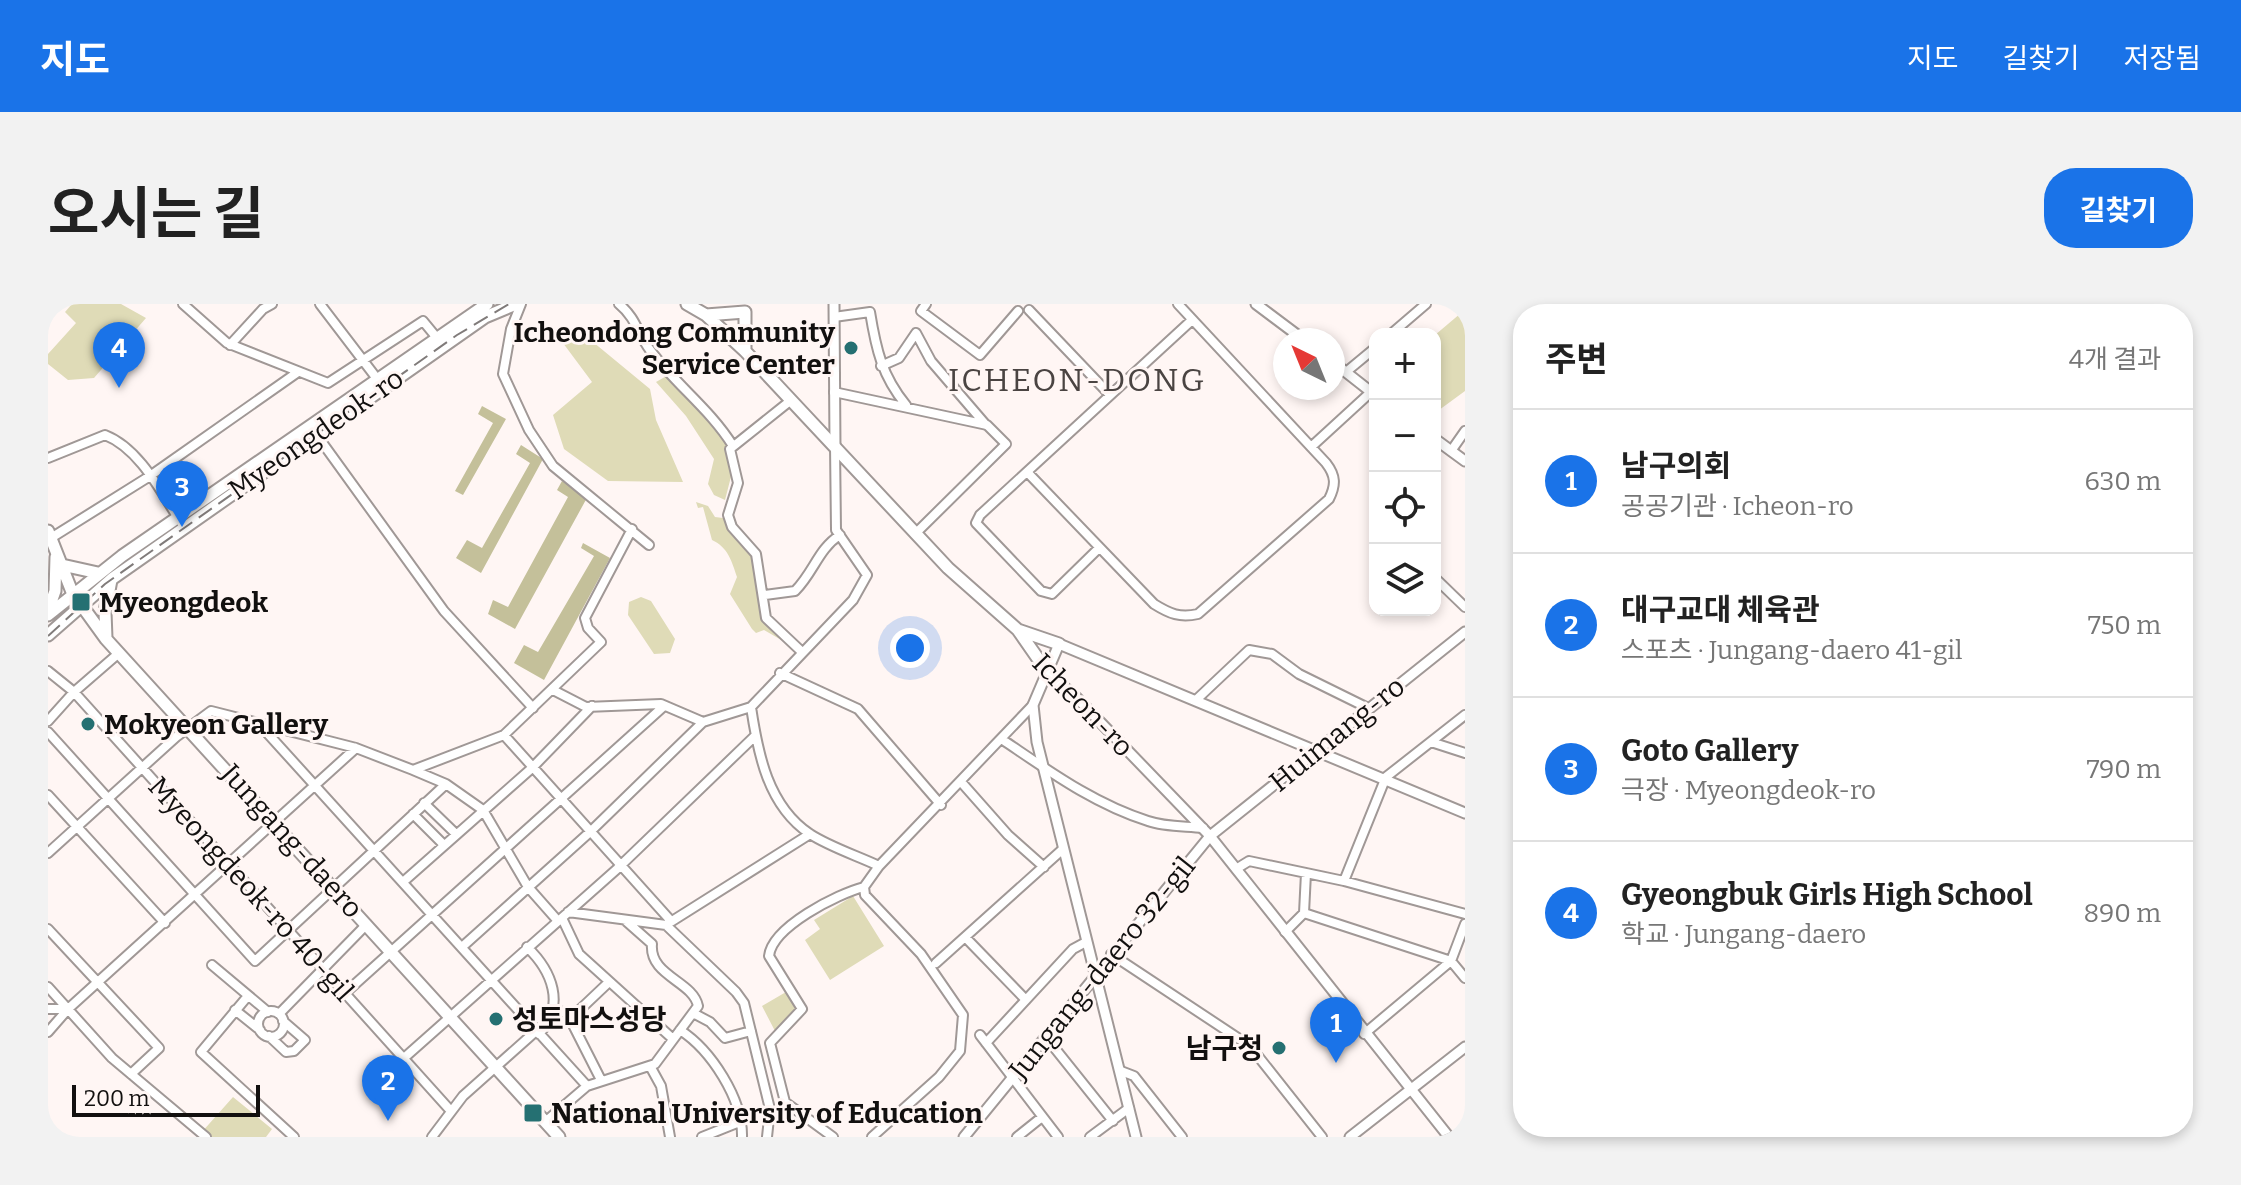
<!DOCTYPE html>
<html lang="ko">
<meta charset="utf-8">
<style>
body{margin:0;font-family:Bitter,"Noto Sans KR",serif;background:#f2f2f2;color:#222}
.controls{position:absolute;right:24px;top:24px;display:grid;overflow:hidden;border-radius:16px;box-shadow:0 4px 12px #0003}
.controls button{width:72px;height:72px;display:grid;place-items:center;padding:0;border:0;border-bottom:2px solid #e0e0e0;background:#fff;color:#222;font:40px sans-serif}
.compass{position:absolute;left:1225px;top:24px;width:72px;height:72px;border-radius:50%;background:#fff;box-shadow:0 4px 12px #0003;rotate:317deg}
.scale{position:absolute;left:24px;bottom:20px;width:188px;box-sizing:border-box;padding-left:8px;border:4px solid #12100f;border-top:0;font-size:22px;line-height:28px;white-space:nowrap;color:#12100f;-webkit-text-stroke:6px #fff6f4;paint-order:stroke}
.you{position:absolute;left:862px;top:344px;width:28px;height:28px;margin:-20px;border:6px solid #fff;border-radius:50%;background:#1a73e8;box-shadow:0 0 0 12px #1a73e833}
.badge{display:grid;place-items:center;width:52px;height:52px;border-radius:50%;background:#1a73e8;color:#fff;font-size:26px;font-weight:700}
.pin{position:absolute;translate:-50% -66px;filter:drop-shadow(0 2px 4px #0008)}
.pin::after{content:'';position:absolute;top:42px;width:28px;height:24px;background:inherit;clip-path:polygon(0 0,100% 0,50% 100%)}
.list{margin:0;padding:0;list-style:none}
h2{display:flex;justify-content:space-between;align-items:center;height:104px;margin:0;padding:0 32px;font-size:34px}
h2 small{font-size:26px;font-weight:400;color:#767676}
.list li{display:grid;grid-template-columns:52px 1fr auto;gap:24px;align-items:center;box-sizing:border-box;height:144px;padding:0 32px;border-top:2px solid #e0e0e0}
.list b{display:block;font-size:30px;white-space:nowrap}
.list p{margin:0;font-size:26px;white-space:nowrap;color:#767676}
.list em{font-size:26px;font-style:normal;color:#767676}
.icon{flex:none;width:44px;height:44px;fill:none;stroke:currentColor;stroke-width:2;stroke-linecap:round;stroke-linejoin:round}
.map{position:relative;flex:none;width:1417px;height:833px;overflow:hidden;border-radius:32px}
header{display:flex;align-items:center;gap:48px;box-sizing:border-box;height:112px;padding:0 40px;background:#1a73e8;color:#fff}
header strong{font-size:38px}
nav{display:flex;gap:44px;margin-inline-start:auto;font-size:28px}
.intro{display:flex;align-items:center;justify-content:space-between;box-sizing:border-box;height:192px;padding:0 48px}
h1{margin:0;font-size:56px}
.button{padding:20px 36px;border-radius:32px;background:#1a73e8;color:#fff;font-size:28px;font-weight:700}
main{display:flex;gap:48px;padding:0 48px}
aside{flex:1;background:#fff;border-radius:32px;box-shadow:0 4px 12px #0003}
.map>svg:first-child{display:block}
.green{fill:#dfdbb7}
.forest{fill:#c4c09a}
.lines{fill:none;stroke-linecap:round;stroke-linejoin:round}
.minor-casing{stroke:#a09896;stroke-width:12}
.tertiary-casing{stroke:#a09896;stroke-width:13}
.secondary-casing{stroke:#a09896;stroke-width:15}
.minor{stroke:#fff;stroke-width:8}
.tertiary{stroke:#fff;stroke-width:9}
.secondary{stroke:#fff;stroke-width:11}
.rail{stroke:#807b7a;stroke-width:2;stroke-dasharray:16 8;stroke-linecap:butt}
.poi-dot{fill:#257072;stroke:#fff6f4;stroke-width:3}
.labels{text-anchor:middle;dominant-baseline:central;stroke-width:6;stroke-linejoin:round;paint-order:stroke}
.poi-label{font-size:28px;font-weight:bold;fill:#12100f;stroke:#fff6f4;text-anchor:start}
.street-label{font-size:28px;fill:#12100f;stroke:#fff6f4}
.quarter-label{font-size:32px;letter-spacing:2px;fill:#4a4442;stroke:#fff6f4}
</style>
<header>
<strong>지도</strong>
<nav><a>지도</a><a>길찾기</a><a>저장됨</a></nav>
</header>
<div class="intro"><h1>오시는 길</h1><a class="button">길찾기</a></div>
<main>
<div class="map">
<svg width="1417" height="833" viewBox="0 0 1417 833">
<rect width="100%" height="100%" fill="#fff6f4"/>
<path class="green" d="M24 0H73L98 14 46 74 20 76 0 60V50L28 19 17 8Z
M1413 9 1417 14V87L1387 109V31Z
M512 35 545 38 602 85 608 116 635 178 560 177 516 145 505 111 544 78Z
M622 70 685 142 686 161 677 196 666 191 660 180 666 155 638 112 608 78Z
M648 198 660 202 667 213 675 214 708 250 718 314 742 341 716 326 708 329 704 325 682 290 689 273C684 258 680 243 664 236L655 203 650 204Z
M593 293 603 297 627 335 622 349 606 350 580 311 581 298Z
M805 592 836 642 782 676 757 636 772 625 766 616Z
M738 688 749 705 727 727 714 702Z
M185 793 224 825 218 833H158L153 829Z"/>
<path class="forest" d="M434 102 458 115 415 191 407 187 445 119 430 110Z
M473 141 495 155 433 269 408 254 419 236 434 244 482 159 468 150Z
M514 177 540 192 467 325 440 310 445 296 460 303 520 193 509 186Z
M535 239 562 254 496 376 466 359 476 341 490 348 546 252 533 244Z"/>
<g class="lines">
<g class="minor-casing">
<path id="minor" d="M135 0 179 39 280 79 375 17 389 34
M272 0 330 76
M473 0 463 25 455 70 481 126 505 162 601 241
M571 0C589 15 589 29 602 46 628 81 662 105 685 142
M878 0 873 7 932 51 970 7
M981 6 1062 91
M786 13 822 8C828 45 834 72 858 101
M1343 30 1378 0
M182 41 215 5 224 0
M833 62 851 54 868 29 883 57 938 121
M1298 68 1327 44
M786 88 939 121 958 140 867 230
M742 97 682 145 690 179 680 211 684 223 708 250 718 314 754 348
M268 130 396 307 485 404
M1263 143 1323 88
M1403 147 1417 127
M0 154 57 131C93 145 115 192 136 223
M981 170 1106 300C1122 310 1132 314 1150 310L1281 195C1288 181 1288 172 1278 159L1130 0
M3 234 102 172 250 68
M1051 244 1004 290 993 287 928 219 932 211 1144 16
M1387 274 1417 303
M717 291 747 287C766 268 770 245 792 231
M0 367 26 388 402 806
M732 369 810 405 893 501
M505 386 538 403 613 400 655 418 703 403 805 296 819 271 788 226 787 142
M1148 396 1201 346 1224 350 1251 370 1320 404
M703 403C710 450 720 502 762 530 782 543 810 552 831 562
M0 417 26 388 71 349
M212 421 539 782
M0 428 207 657 398 480
M456 431 623 617
M955 436C1001 467 1046 500 1100 517 1117 523 1137 522 1155 524
M1383 438 1417 449
M365 466 398 480 435 506 480 583 510 617
M914 479 960 531 996 563
M0 491 117 619
M376 499 408 530
M365 510 396 541
M0 549 128 433 163 407 308 444 365 466 456 431 553 338 540 324 537 314 584 225
M1188 565 1201 557 1296 577 1417 610
M1296 577 1338 473 1417 411
M355 578 484 464 544 402
M520 608 618 621 688 688 696 699 722 805 719 833
M1256 609 1403 657 1417 674
M514 614 531 650 625 735
M621 619 762 530
M0 625 111 744 83 770
M1237 628 1256 609 1258 569
M917 633 978 696
M414 643 542 528 655 418
M479 643C504 667 518 701 491 730
M1063 650 1202 742 1274 833
M888 659 1015 545
M164 661 220 708
M0 683 64 754 158 833
M296 690 616 402
M199 693 153 748 246 833
M0 705H19
M505 705 518 709 522 715 561 678
M187 706 212 726
M210 720a13 13 0 1 1 26 0a13 13 0 1 1-26 0Z
M645 709 662 718 677 734 703 727
M231 710 319 620
M522 715 553 776
M632 726C663 746 695 795 694 833
M0 728 20 705 308 444
M1316 730 1403 657 1417 620
M932 731 1010 833
M221 732 238 748 246 747 257 736 235 717
M997 732 1065 817
M938 739 1025 645 1038 638
M356 754 569 565 707 432
M602 762 613 782 622 833
M1073 767 1086 772 1134 833
M497 818 539 782 607 760 650 702C645 677 601 672 604 640L578 617
M384 833 415 792 488 727
M654 833 694 817
M785 833 737 798 722 739 754 705 721 652C724 623 789 590 816 583
M824 833 891 773 912 747 915 711 873 650 817 591 816 583 831 562 985 401
M969 833 994 813
M1042 833 1081 804
M1414 833 1417 831"/>
</g>
<g class="tertiary-casing">
<path id="tertiary" d="M786 0 787 142
M1208 0 1256 36
M1285 58 1327 91
M1387 135 1417 157
M1000 369 1029 394 1162 532 1401 833
M916 833 1162 532 1417 328
M1088 833 989 438 985 401 1011 340 1417 509
M1302 833 1417 743"/>
</g>
<g class="secondary-casing">
<path id="secondary" d="M639 0 658 11 697 47 900 264 970 326 1000 369
M658 11 697 8V47
M0 227 24 288 58 335 511 833
M14 261 50 269
M0 307 7 287 8 253
M0 311 74 252 439 0
M970 326 1011 340
M0 331 65 274 437 13 468 0
M58 334 57 308 63 276"/>
</g>
<use href="#minor" class="minor"/>
<use href="#tertiary" class="tertiary"/>
<use href="#secondary" class="secondary"/>
<path class="rail" d="M0 332 57 280 409 31 461 0"/>
</g>
<g class="poi-dot">
<circle cx="803" cy="44" r="8"/>
<rect x="23" y="288" width="20" height="20" rx="4"/>
<circle cx="40" cy="420" r="8"/>
<circle cx="448" cy="715" r="8"/>
<circle cx="1231" cy="744" r="8"/>
<rect x="475" y="799" width="20" height="20" rx="4"/>
</g>
<g class="labels">
<g class="poi-label">
<text x="787" y="28" text-anchor="end">Icheondong Community<tspan x="787" dy="32">Service Center</tspan></text>
<text x="51" y="298">Myeongdeok</text>
<text x="56" y="420">Mokyeon Gallery</text>
<text x="464" y="715">성토마스성당</text>
<text x="1215" y="744" text-anchor="end">남구청</text>
<text x="503" y="809">National University of Education</text>
</g>
<g class="street-label">
<text transform="translate(268 130) rotate(-35)">Myeongdeok-ro</text>
<text transform="translate(1035 401) rotate(46)">Icheon-ro</text>
<text transform="translate(1289 430) rotate(-39)">Huimang-ro</text>
<text transform="translate(244 537) rotate(48)">Jungang-daero</text>
<text transform="translate(203 585) rotate(48)">Myeongdeok-ro 40-gil</text>
<text transform="translate(1054 664) rotate(-51)">Jungang-daero 32-gil</text>
</g>
<g class="quarter-label">
<text x="1029" y="76">ICHEON-DONG</text>
</g>
</g>
</svg>
<div class="controls">
<button>+</button>
<button>−</button>
<button><svg class="icon" aria-label="locate" viewBox="0 0 24 24"><circle cx="12" cy="12" r="6"/><path d="M12 2v4M12 18v4M2 12h4M18 12h4"/></svg></button>
<button><svg class="icon" aria-label="layers" viewBox="0 0 24 24"><path d="M12 4l9 5-9 5-9-5zM3 14l9 5 9-5"/></svg></button>
</div>
<svg class="compass" viewBox="-18 -18 36 36"><path d="M0-13l5 13h-10z" fill="#e53935"/><path d="M0 13l5-13h-10z" fill="#767676"/></svg>
<div class="scale">200 m</div>
<div class="you"></div>
<div class="pin badge" style="left:1288px;top:759px">1</div>
<div class="pin badge" style="left:340px;top:817px">2</div>
<div class="pin badge" style="left:134px;top:223px">3</div>
<div class="pin badge" style="left:71px;top:84px">4</div>
</div>
<aside>
<h2>주변<small>4개 결과</small></h2>
<ul class="list">
<li><span class="badge">1</span><div><b>남구의회</b><p>공공기관 · Icheon-ro</p></div><em>630 m</em></li>
<li><span class="badge">2</span><div><b>대구교대 체육관</b><p>스포츠 · Jungang-daero 41-gil</p></div><em>750 m</em></li>
<li><span class="badge">3</span><div><b>Goto Gallery</b><p>극장 · Myeongdeok-ro</p></div><em>790 m</em></li>
<li><span class="badge">4</span><div><b>Gyeongbuk Girls High School</b><p>학교 · Jungang-daero</p></div><em>890 m</em></li>
</ul>
</aside>
</main>
